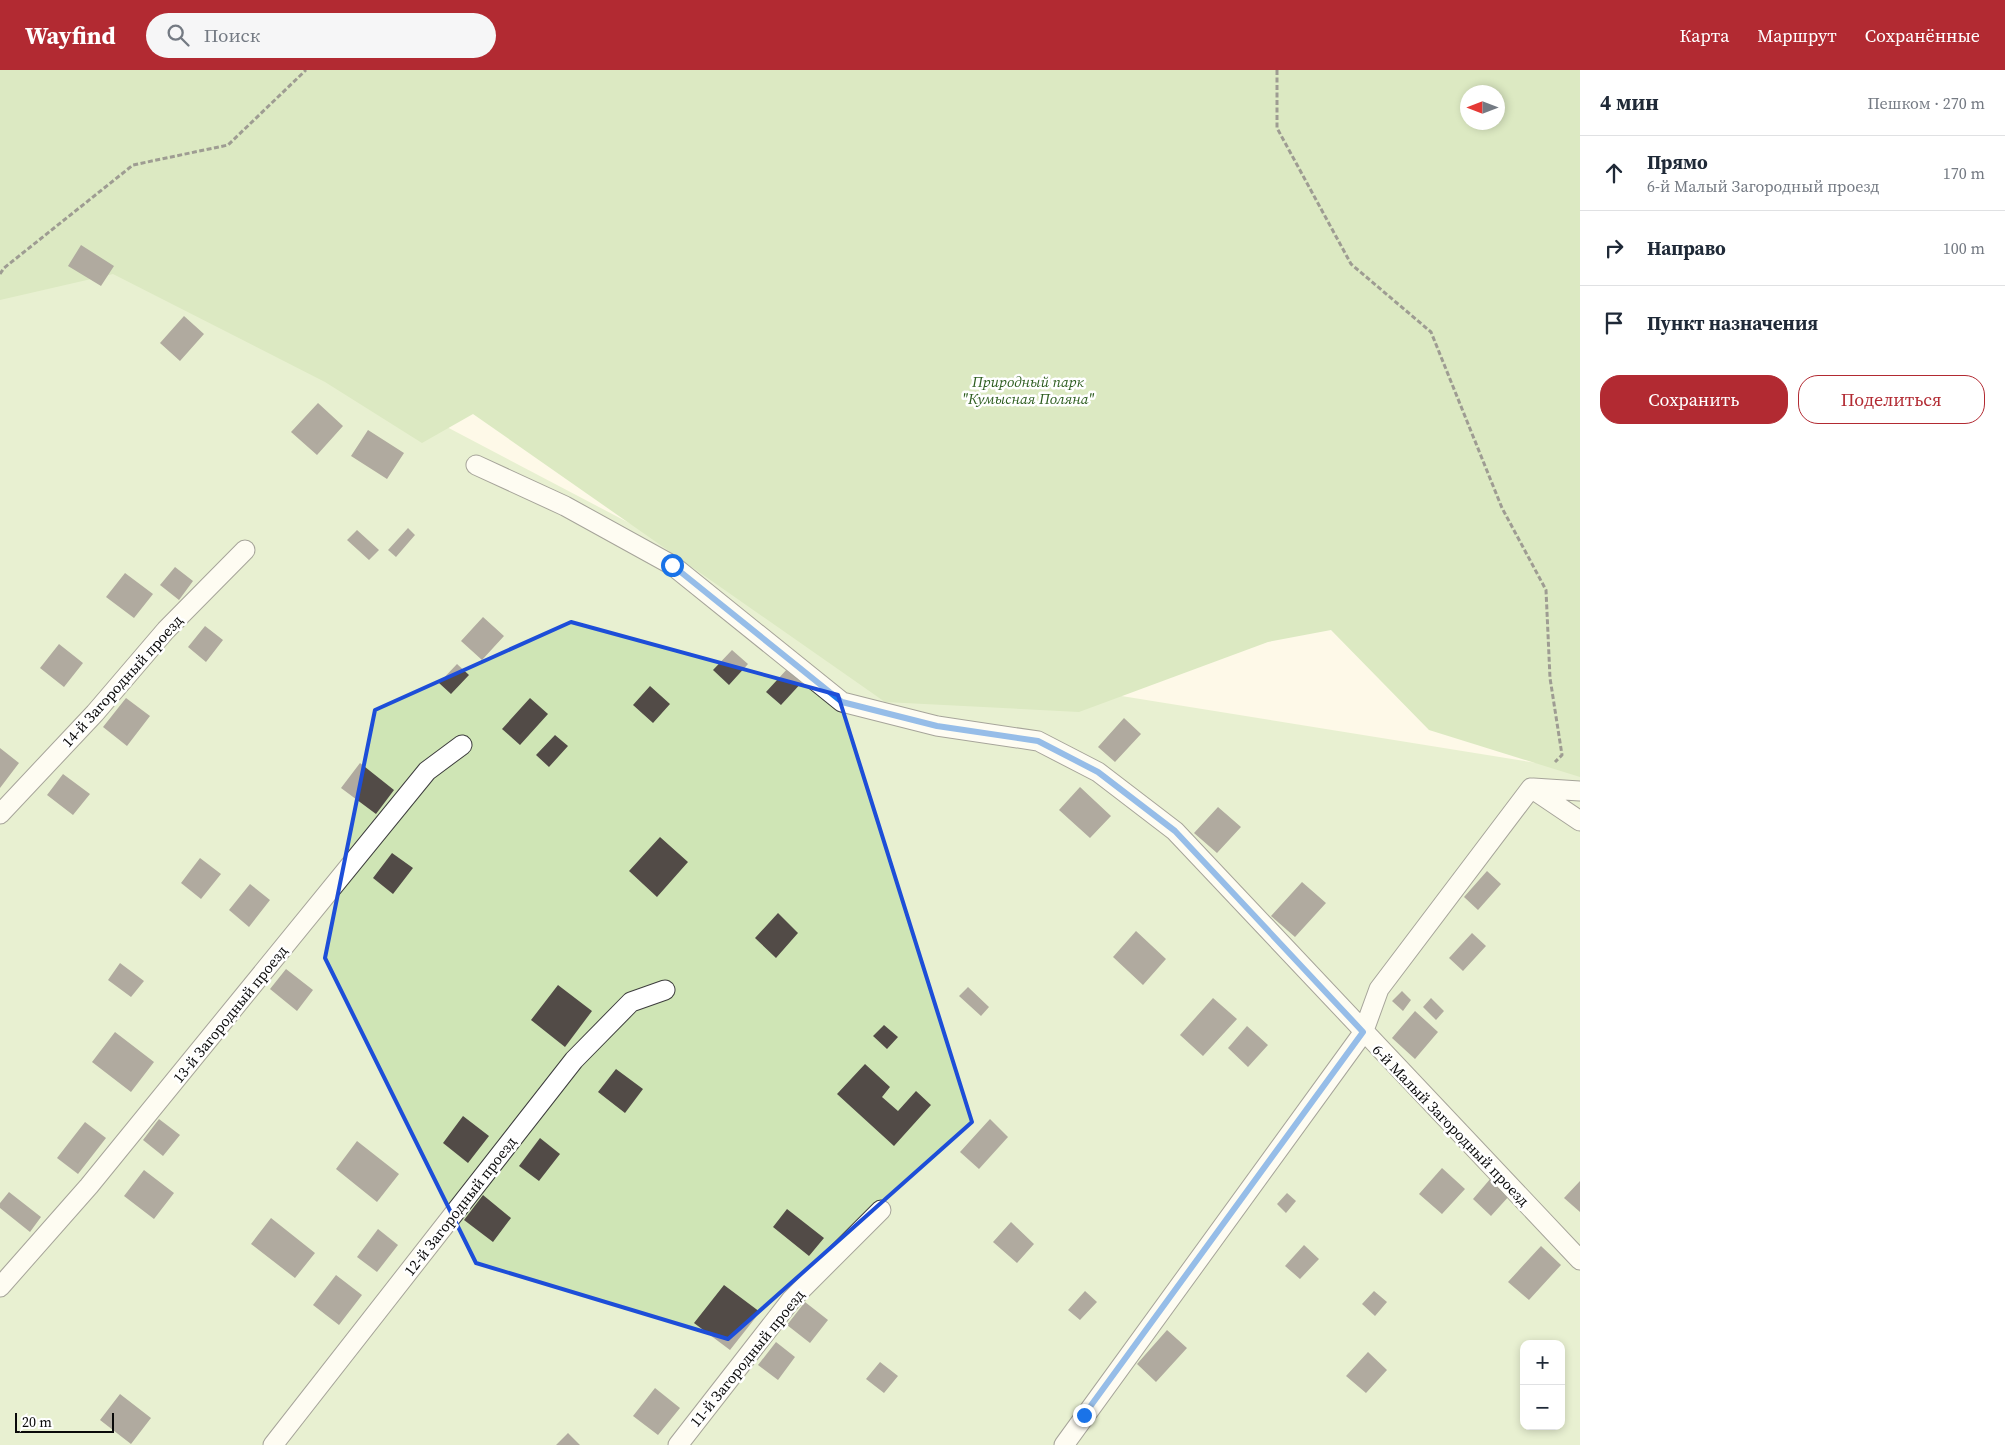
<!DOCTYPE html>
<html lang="ru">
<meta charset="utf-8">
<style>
body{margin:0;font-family:"Source Serif 4",serif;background:#f6f6f7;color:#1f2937}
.controls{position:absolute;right:15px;bottom:15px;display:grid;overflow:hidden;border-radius:10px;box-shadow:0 2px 8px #0003}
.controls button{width:45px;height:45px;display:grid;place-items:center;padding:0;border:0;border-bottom:1px solid #e0e1e3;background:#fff;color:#1f2937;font:25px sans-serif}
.compass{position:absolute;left:1460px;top:15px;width:45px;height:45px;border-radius:50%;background:#fff;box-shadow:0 2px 8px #0003;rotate:270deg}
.scale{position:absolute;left:15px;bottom:12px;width:99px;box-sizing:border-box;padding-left:5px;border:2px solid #0a0a0a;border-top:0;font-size:14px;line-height:18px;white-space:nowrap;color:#0a0a0a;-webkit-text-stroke:4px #fff;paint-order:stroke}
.stop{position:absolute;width:15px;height:15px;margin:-11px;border:4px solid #1a73e8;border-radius:50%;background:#fff}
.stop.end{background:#1a73e8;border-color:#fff;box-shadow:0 1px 5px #0008}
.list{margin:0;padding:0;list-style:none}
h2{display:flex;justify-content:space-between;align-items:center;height:65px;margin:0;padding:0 20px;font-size:21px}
h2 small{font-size:16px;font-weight:400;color:#747a83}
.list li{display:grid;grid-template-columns:32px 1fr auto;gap:15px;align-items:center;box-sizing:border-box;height:75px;padding:0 20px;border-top:1px solid #e0e1e3}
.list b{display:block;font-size:19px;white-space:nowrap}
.list p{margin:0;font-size:16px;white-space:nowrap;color:#747a83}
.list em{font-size:16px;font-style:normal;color:#747a83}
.actions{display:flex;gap:10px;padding:15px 20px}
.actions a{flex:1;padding:11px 0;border:1px solid #b22a32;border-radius:20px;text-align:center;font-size:18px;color:#b22a32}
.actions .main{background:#b22a32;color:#fff}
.icon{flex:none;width:28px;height:28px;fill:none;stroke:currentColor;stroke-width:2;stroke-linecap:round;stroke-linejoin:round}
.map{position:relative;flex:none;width:1580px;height:1375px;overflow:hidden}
header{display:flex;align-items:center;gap:30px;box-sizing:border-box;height:70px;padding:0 25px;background:#b22a32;color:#fff}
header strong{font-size:24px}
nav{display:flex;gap:28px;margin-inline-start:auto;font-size:18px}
.search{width:350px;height:45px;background:#f6f6f7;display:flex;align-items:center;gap:12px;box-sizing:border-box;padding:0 18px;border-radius:28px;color:#747a83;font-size:19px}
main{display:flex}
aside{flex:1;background:#fff}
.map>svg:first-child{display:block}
.green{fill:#cfe5b5;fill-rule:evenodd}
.forest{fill:#b3d595;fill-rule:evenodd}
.building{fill:#524b47}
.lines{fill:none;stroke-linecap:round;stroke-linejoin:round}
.service-casing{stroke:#3d3d3d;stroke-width:21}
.path{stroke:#2c2c2c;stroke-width:3;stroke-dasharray:5 2.5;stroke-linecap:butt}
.service{stroke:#fff;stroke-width:19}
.route{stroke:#1a73e8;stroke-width:6}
.marked{fill:none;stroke:#1d4ed8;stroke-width:4;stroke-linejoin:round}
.labels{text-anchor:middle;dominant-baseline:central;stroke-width:5;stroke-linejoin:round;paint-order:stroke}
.park-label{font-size:15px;font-style:italic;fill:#2d5d1f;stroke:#fff}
.street-label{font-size:15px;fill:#0a0a0a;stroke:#fff}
</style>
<header>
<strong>Wayfind</strong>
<div class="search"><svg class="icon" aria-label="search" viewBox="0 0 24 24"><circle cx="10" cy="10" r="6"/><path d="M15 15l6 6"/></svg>Поиск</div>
<nav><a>Карта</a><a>Маршрут</a><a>Сохранённые</a></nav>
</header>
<main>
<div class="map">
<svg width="1580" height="1375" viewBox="0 0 1580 1375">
<rect width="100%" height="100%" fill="#fef9e8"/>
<path class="green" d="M76 162 886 588 1580 700V1375H0V200ZM1524 1274H1561V1356H1524Z"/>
<path class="forest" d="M0 0H1580V707L1429 660 1331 560 1268 572 1079 642 885 632 473 344 422 373 325 312 113 204 0 230ZM1468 22H1498V52H1468Z"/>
<path class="building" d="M81 175 114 196 101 216 68 196Z
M184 246 204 264 180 291 160 273Z
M318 333 343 356 317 385 291 362Z
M368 360 404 383 387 409 351 386Z
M408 458 415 465 396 487 388 480Z
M357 460 379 480 369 490 347 470Z
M175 497 193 511 179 530 160 515Z
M125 503 153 524 134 548 106 527Z
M483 547 504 566 482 590 461 571Z
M205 556 223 570 206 592 188 577Z
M59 574 83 593 64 617 40 598Z
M732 580 748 594 729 615 713 600Z
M457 594 469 605 451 624 439 613Z
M789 597 804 610 781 635 766 622Z
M650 616 670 634 653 653 633 635Z
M126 628 150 646 127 676 103 657Z
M530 628 548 644 520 675 502 659Z
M1124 648 1141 664 1115 692 1098 677Z
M555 665 568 676 549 697 536 685Z
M0 678 19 693 0 718Z
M360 693 394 720 376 744 341 718Z
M63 704 90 724 73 745 47 725Z
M1080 717 1111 746 1090 768 1059 740Z
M1218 737 1241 757 1217 783 1194 763Z
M660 767 688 792 657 827 629 801Z
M392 783 413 798 393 824 373 808Z
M200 788 221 804 201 829 181 813Z
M1487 801 1501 814 1478 840 1464 827Z
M1302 812 1326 833 1295 867 1271 846Z
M250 814 270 830 249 857 229 840Z
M778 843 798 863 776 888 755 868Z
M1136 861 1166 889 1143 915 1113 887Z
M1472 863 1486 876 1463 901 1449 888Z
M120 893 144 911 131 927 108 910Z
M286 899 313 920 297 941 270 919Z
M558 915 592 941 565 977 531 950Z
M968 917 989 937 981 946 959 926Z
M1402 921 1411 930 1403 941 1392 931Z
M1213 928 1237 949 1203 986 1180 965Z
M1431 928 1444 941 1436 950 1423 937Z
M1415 941 1438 962 1415 989 1392 968Z
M884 955 898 967 887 979 873 966Z
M1247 956 1268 975 1248 997 1228 978Z
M115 962 154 992 131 1022 92 992Z
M865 994 890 1017 882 1027 898 1041 916 1021 931 1035 894 1076 837 1024Z
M616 999 643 1019 625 1043 598 1022Z
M463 1046 489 1066 468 1093 443 1073Z
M159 1049 180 1065 163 1086 143 1070Z
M990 1049 1008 1067 979 1099 960 1082Z
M85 1052 106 1068 78 1104 57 1088Z
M540 1068 560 1084 539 1111 519 1096Z
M357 1071 399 1104 377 1132 336 1099Z
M1442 1098 1465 1119 1442 1144 1419 1124Z
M144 1100 174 1123 154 1149 124 1126Z
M1491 1108 1510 1125 1491 1146 1473 1129Z
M1580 1111V1142L1564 1128Z
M9 1122 41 1147 30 1162 0 1138V1133Z
M1287 1123 1296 1131 1286 1143 1277 1134Z
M483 1125 511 1148 493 1172 464 1150Z
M787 1139 824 1168 809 1186 773 1157Z
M271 1148 315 1183 295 1208 251 1174Z
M1011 1152 1034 1174 1017 1193 993 1172Z
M378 1159 398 1175 377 1202 357 1187Z
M1304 1175 1319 1189 1300 1209 1285 1196Z
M1541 1176 1561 1195 1529 1230 1508 1212Z
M336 1205 362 1225 339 1255 313 1235Z
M724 1215 760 1242 730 1280 694 1253Z
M1085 1221 1097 1232 1080 1250 1068 1240Z
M1374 1221 1387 1232 1375 1246 1362 1234Z
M805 1232 828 1250 810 1273 787 1255Z
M1167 1260 1187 1278 1156 1312 1137 1294Z
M776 1272 795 1287 778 1310 758 1295Z
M1368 1282 1387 1300 1366 1323 1346 1306Z
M880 1292 898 1306 884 1323 866 1309Z
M655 1318 680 1338 658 1365 633 1346Z
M120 1324 151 1348 131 1374 100 1350Z
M568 1363 580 1375H556Z"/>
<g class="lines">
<g class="service-casing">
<path id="service" d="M476 395 565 436 672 495 842 632 937 656 1038 671 1098 702 1175 761 1580 1190
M1531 718 1580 751
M1533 718 1580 721
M0 744 95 643 166 560 245 480
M0 1217 89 1116 427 701 462 675
M273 1375 574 990 631 932 665 920
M678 1375 791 1230 881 1140
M1064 1375 1363 963 1379 919 1531 718"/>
</g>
<path class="path" d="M1277 0V58L1351 194 1431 262 1502 438 1546 520 1550 608 1562 685 1555 692
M0 204 4 198 133 95 228 75 306 0"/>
<use href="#service" class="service"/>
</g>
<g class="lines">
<path class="route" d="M672 495 842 632 937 656 1038 671 1098 702 1175 761 1363 962 1084 1345"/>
</g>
<path d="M0 0H1580V1375H0ZM571 552 838 625 972 1052 728 1269 476 1193 325 888 375 640Z" fill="#fef9e8" fill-opacity=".55" fill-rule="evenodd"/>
<path class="marked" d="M571 552 838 625 972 1052 728 1269 476 1193 325 888 375 640Z"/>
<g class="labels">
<g class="park-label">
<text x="1028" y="311">Природный парк<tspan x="1028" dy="17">"Кумысная Поляна"</tspan></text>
</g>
<g class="street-label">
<text transform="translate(122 611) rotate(-48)">14-й Загородный проезд</text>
<text transform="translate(230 944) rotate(-51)">13-й Загородный проезд</text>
<text transform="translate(1451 1055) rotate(46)">6-й Малый Загородный проезд</text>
<text transform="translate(460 1136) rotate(-52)">12-й Загородный проезд</text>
<text transform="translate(747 1288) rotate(-51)">11-й Загородный проезд</text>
</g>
</g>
</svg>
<div class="controls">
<button>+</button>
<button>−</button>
</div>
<svg class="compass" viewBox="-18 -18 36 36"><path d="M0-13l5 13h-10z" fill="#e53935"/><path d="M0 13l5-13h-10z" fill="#747a83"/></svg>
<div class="scale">20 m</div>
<div class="stop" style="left:672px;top:495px"></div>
<div class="stop end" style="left:1084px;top:1345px"></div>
</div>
<aside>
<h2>4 мин<small>Пешком · 270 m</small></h2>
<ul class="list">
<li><svg class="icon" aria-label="ahead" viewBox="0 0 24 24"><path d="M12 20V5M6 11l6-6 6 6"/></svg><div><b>Прямо</b><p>6-й Малый Загородный проезд</p></div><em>170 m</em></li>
<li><svg class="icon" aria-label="right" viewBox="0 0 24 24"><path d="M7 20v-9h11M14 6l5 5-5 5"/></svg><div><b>Направо</b></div><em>100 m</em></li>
<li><svg class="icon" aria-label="arrive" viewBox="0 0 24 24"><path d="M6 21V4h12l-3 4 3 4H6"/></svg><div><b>Пункт назначения</b></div></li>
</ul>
<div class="actions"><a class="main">Сохранить</a><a>Поделиться</a></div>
</aside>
</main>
